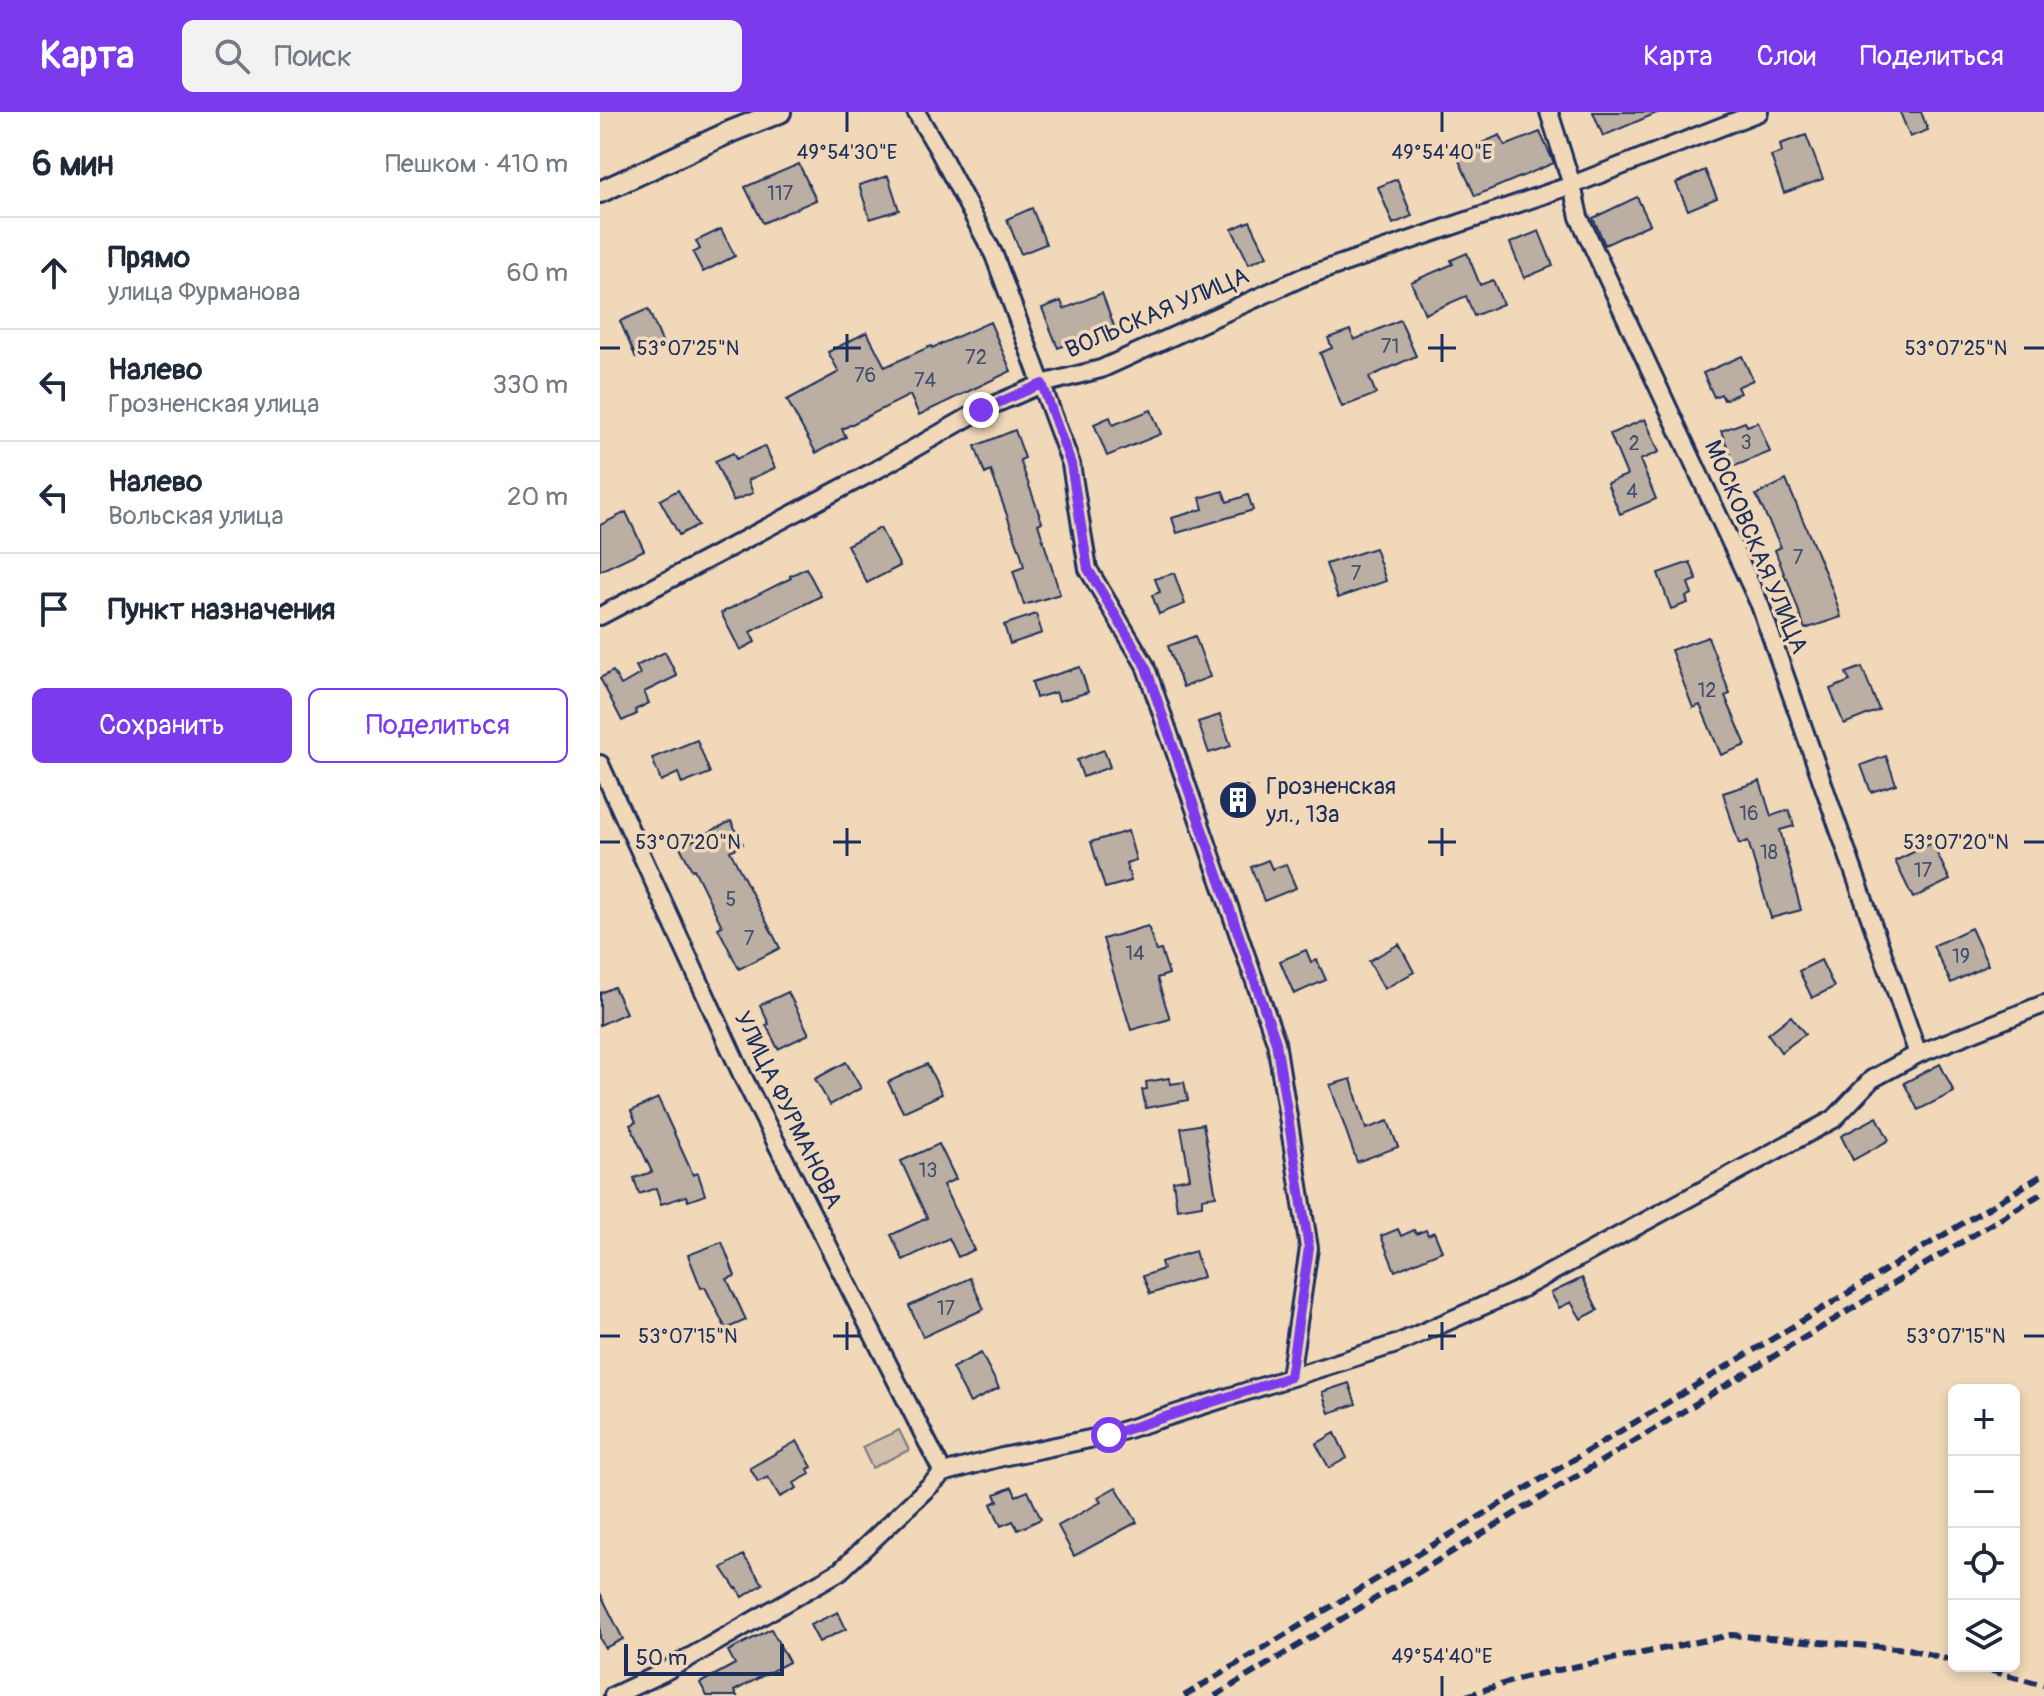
<!DOCTYPE html>
<html lang="ru">
<meta charset="utf-8">
<style>
body{margin:0;font-family:Pangolin,sans-serif;background:#f2f2f3;color:#1f2937}
.controls{position:absolute;right:24px;bottom:24px;display:grid;overflow:hidden;border-radius:12px;box-shadow:0 4px 12px #0003}
.controls button{width:72px;height:72px;display:grid;place-items:center;padding:0;border:0;border-bottom:2px solid #e0e1e3;background:#fff;color:#1f2937;font:40px sans-serif}
.scale{position:absolute;left:24px;bottom:20px;width:160px;box-sizing:border-box;padding-left:8px;border:4px solid #1b2f5e;border-top:0;font-size:22px;line-height:28px;white-space:nowrap;color:#1b2f5e;-webkit-text-stroke:6px #f0d8b8;paint-order:stroke}
.stop{position:absolute;width:24px;height:24px;margin:-18px;border:6px solid #7c3aed;border-radius:50%;background:#fff}
.stop.end{background:#7c3aed;border-color:#fff;box-shadow:0 2px 8px #0008}
.list{margin:0;padding:0;list-style:none}
h2{display:flex;justify-content:space-between;align-items:center;height:104px;margin:0;padding:0 32px;font-size:34px}
h2 small{font-size:26px;font-weight:400;color:#747a83}
.list li{display:grid;grid-template-columns:52px 1fr auto;gap:24px;align-items:center;box-sizing:border-box;height:112px;padding:0 32px;border-top:2px solid #e0e1e3}
.list b{display:block;font-size:30px;white-space:nowrap}
.list p{margin:0;font-size:26px;white-space:nowrap;color:#747a83}
.list em{font-size:26px;font-style:normal;color:#747a83}
.actions{display:flex;gap:16px;padding:24px 32px}
.actions a{flex:1;padding:18px 0;border:2px solid #7c3aed;border-radius:12px;text-align:center;font-size:28px;color:#7c3aed}
.actions .main{background:#7c3aed;color:#fff}
.icon{flex:none;width:44px;height:44px;fill:none;stroke:currentColor;stroke-width:2;stroke-linecap:round;stroke-linejoin:round}
.map{position:relative;flex:none;width:1444px;height:1584px;overflow:hidden}
header{display:flex;align-items:center;gap:48px;box-sizing:border-box;height:112px;padding:0 40px;background:#7c3aed;color:#fff}
header strong{font-size:38px}
nav{display:flex;gap:44px;margin-inline-start:auto;font-size:28px}
.search{width:560px;height:72px;background:#f2f2f3;display:flex;align-items:center;gap:20px;box-sizing:border-box;padding:0 28px;border-radius:12px;color:#747a83;font-size:30px}
main{display:flex}
aside{flex:1;background:#fff}
.map>svg:first-child{display:block}
.green{fill:#d1bfab;stroke:#767784;stroke-width:2}
.building{fill:#bbaea2;stroke:#1b2f5e;stroke-width:2}
.lines{fill:none;stroke-linecap:round;stroke-linejoin:round}
.minor-casing{stroke:#1b2f5e;stroke-width:22}
.tertiary-casing{stroke:#1b2f5e;stroke-width:26}
.minor{stroke:#f0d8b8;stroke-width:16}
.tertiary{stroke:#f0d8b8;stroke-width:20}
.rail{stroke:#1b2f5e;stroke-width:6;stroke-dasharray:12 6;stroke-linecap:butt}
.route{stroke:#7c3aed;stroke-width:10}
.ticks{fill:none;stroke:#1b2f5e;stroke-width:3}
.labels{text-anchor:middle;dominant-baseline:central;stroke-width:7;stroke-linejoin:round;paint-order:stroke}
.number-label{font-size:20px;fill:#434f6f}
.street-label{font-size:24px;fill:#1b2f5e;stroke:#f0d8b8}
.poi-label{font-size:24px;fill:#1b2f5e;stroke:#f0d8b8;text-anchor:start}
.ticks-label{font-size:20px;text-anchor:middle;fill:#1b2f5e;stroke:#f0d8b8;stroke-width:7;stroke-linejoin:round;paint-order:stroke}
</style>
<header>
<strong>Карта</strong>
<div class="search"><svg class="icon" aria-label="search" viewBox="0 0 24 24"><circle cx="10" cy="10" r="6"/><path d="M15 15l6 6"/></svg>Поиск</div>
<nav><a>Карта</a><a>Слои</a><a>Поделиться</a></nav>
</header>
<main>
<aside>
<h2>6 мин<small>Пешком · 410 m</small></h2>
<ul class="list">
<li><svg class="icon" aria-label="ahead" viewBox="0 0 24 24"><path d="M12 20V5M6 11l6-6 6 6"/></svg><div><b>Прямо</b><p>улица Фурманова</p></div><em>60 m</em></li>
<li><svg class="icon" aria-label="left" viewBox="0 0 24 24"><path d="M17 20v-9H6M10 6l-5 5 5 5"/></svg><div><b>Налево</b><p>Грозненская улица</p></div><em>330 m</em></li>
<li><svg class="icon" aria-label="left" viewBox="0 0 24 24"><path d="M17 20v-9H6M10 6l-5 5 5 5"/></svg><div><b>Налево</b><p>Вольская улица</p></div><em>20 m</em></li>
<li><svg class="icon" aria-label="arrive" viewBox="0 0 24 24"><path d="M6 21V4h12l-3 4 3 4H6"/></svg><div><b>Пункт назначения</b></div></li>
</ul>
<div class="actions"><a class="main">Сохранить</a><a>Поделиться</a></div>
</aside>
<div class="map">
<svg width="1444" height="1584" viewBox="0 0 1444 1584">
<rect width="100%" height="100%" fill="#f0d8b8"/>
<filter id="ink" filterUnits="userSpaceOnUse"><feTurbulence type="fractalNoise" baseFrequency=".0125" numOctaves="2"/><feDisplacementMap in="SourceGraphic" scale="16" xChannelSelector="R" yChannelSelector="G"/><feConvolveMatrix kernelMatrix="1 2 1 2 8 2 1 2 1" color-interpolation-filters="sRGB"/></filter>
<g filter="url(#ink)">
<path class="green" d="M299 1318 309 1338 272 1356 262 1335Z"/>
<path class="building" d="M993 0H1059L1003 24Z
M1300 0H1321L1328 18 1310 25Z
M940 20 954 51 875 84 856 42 900 23 905 34Z
M1206 23 1223 67 1184 81 1171 44 1182 40 1180 32Z
M199 52 216 88 163 111 145 75Z
M1105 58 1117 86 1088 98 1076 71Z
M288 64 299 98 270 107 259 73Z
M797 67 812 104 793 112 778 75Z
M1037 85 1050 112 1005 133 993 106Z
M432 96 446 132 421 142 407 107Z
M650 109 667 144 649 152 632 117Z
M121 117 135 144 103 160 93 141 100 137 96 129Z
M939 119 953 154 924 166 910 131Z
M867 141 880 173 893 168 903 192 874 204 866 184 825 202 811 170 853 152 851 148Z
M502 181 514 214 458 236 442 196 461 189 464 197Z
M48 197 64 234 36 246 20 209Z
M800 208 816 244 769 265 776 282 742 295 720 241 732 236 728 226 750 218 754 228Z
M390 210 411 259 319 303 310 283 242 317 246 325 216 341 187 288 239 260 228 240 267 220 285 255 331 234 332 236Z
M1142 244 1153 268 1137 275 1140 281 1124 288 1121 282 1114 285 1103 261Z
M551 298 561 322 507 344 494 312 510 305 513 313Z
M1045 307 1059 340 1040 348 1056 387 1020 402 1007 371 1027 363 1010 322Z
M1145 310 1147 314 1158 310 1170 340 1135 354 1121 319Z
M415 318 425 346 420 348 442 410 438 412 460 482 424 493 413 459 424 455 421 442 391 359 385 362 375 334Z
M165 334 175 356 148 368 153 381 133 389 115 349 133 341 136 347Z
M1186 368 1232 477 1241 505 1205 517 1187 466 1186 467 1175 438 1181 435 1156 383Z
M78 378 98 413 79 423 60 388Z
M623 379 627 390 648 383 653 398 577 421 572 406 603 397 600 386Z
M26 400 44 438 0 459V413Z
M280 416 300 454 267 471 247 433Z
M775 436 786 469 738 486 726 452Z
M1090 450 1097 468 1088 471 1092 482 1086 485 1088 491 1071 497 1058 461Z
M206 456 221 484 150 520 155 530 140 538 121 501 191 466 190 464Z
M574 461 585 492 559 502 552 483 560 480 555 467Z
M436 502 442 521 410 532 404 513Z
M595 524 610 565 583 575 568 534Z
M1108 525 1130 582 1125 584 1146 633 1121 643 1100 593 1093 596 1071 538Z
M65 540 77 564 44 580 49 591 35 598 37 602 22 609 0 566 13 559 21 573 40 562 36 554Z
M480 555 488 580 459 589 456 580 436 586 432 570Z
M1262 555 1279 598 1244 612 1230 577 1250 569 1246 561Z
M620 603 631 634 609 641 598 610Z
M97 628 110 661 82 672 78 661 61 669 52 646Z
M504 638 510 655 483 665 477 648Z
M1286 644 1296 672 1271 680 1261 653Z
M1160 669 1171 704 1189 698 1194 714 1180 718 1201 798 1171 806 1148 729 1139 732 1123 681Z
M646 674 653 693 629 702 622 682Z
M131 709 143 732 130 739 180 836 139 857 118 816 122 814 94 757 92 758 80 735Z
M528 719 536 748 526 751 531 769 505 776 491 730Z
M1332 731 1350 768 1313 786 1295 749Z
M668 748 672 757 686 752 696 776 664 789 651 755Z
M548 814 556 839 561 838 569 862 557 866 570 907 531 918 503 827Z
M1371 816 1388 853 1351 871 1333 834Z
M799 832 814 860 784 877 769 849Z
M706 838 711 850 717 848 726 868 694 882 680 849Z
M1221 848 1234 875 1212 886 1199 859Z
M14 875 26 901 0 913V881Z
M188 880 209 922 178 937 166 913 169 912 160 893Z
M1191 904 1205 922 1181 940 1168 922Z
M246 950 261 976 230 993 215 967Z
M327 952 342 982 303 1000 288 970Z
M1340 952 1354 980 1318 998 1304 971Z
M569 966 570 972 584 970 588 988 546 996 542 978 547 977 546 970Z
M751 967 766 1017 788 1009 798 1035 757 1050 730 973Z
M58 986 93 1063 98 1061 105 1083 88 1089 86 1084 61 1092 56 1076 39 1082 34 1066 52 1060 30 1013 36 1010 31 999Z
M1277 1005 1289 1028 1253 1048 1241 1024Z
M603 1012 616 1084 602 1086V1093L577 1097 573 1069 590 1066 581 1016Z
M339 1032 356 1067 343 1073 374 1138 358 1145 349 1126 303 1148 291 1123 327 1106 301 1049Z
M798 1117 801 1124 814 1118 816 1122 826 1118 828 1123 834 1120 842 1139 795 1159 781 1124Z
M122 1130 135 1164 127 1167 146 1208 126 1217 105 1175 101 1176 88 1143Z
M595 1139 603 1165 550 1182 543 1164 563 1157 561 1150Z
M370 1166 384 1197 323 1225 309 1194Z
M982 1166 998 1198 981 1207 971 1190 959 1196 951 1181Z
M381 1241 399 1276 370 1291 352 1256Z
M749 1271 756 1292 729 1301 722 1280Z
M735 1321 747 1346 729 1356 716 1332Z
M197 1329 212 1355 208 1357 210 1362 194 1371 197 1376 180 1385 168 1365 158 1370 150 1356Z
M412 1375 416 1384 428 1379 441 1407 418 1418 413 1409 401 1414 391 1392 398 1389 395 1382Z
M516 1375 537 1410 474 1444 458 1414 501 1390 498 1385Z
M143 1443 163 1472 143 1485 137 1476 136 1477 122 1456Z
M0 1481 23 1527 5 1536 0 1527Z
M238 1500 246 1517 219 1530 210 1513Z
M171 1517 189 1550 134 1579 137 1584H107L100 1571 135 1552 128 1539Z"/>
<g class="lines">
<g class="minor-casing">
<path id="minor" d="M316 0 338 37 394 143 471 352 488 457 545 553 676 930 709 1136 690 1265
M949 0 972 73 979 105 1160 493 1318 942
M0 504 278 357 381 298 442 272 501 257 703 165 972 73 1159 0
M0 652 143 965 343 1361
M13 1584 64 1560 240 1459 343 1361 402 1345 509 1323 796 1232 917 1179 1234 1007 1272 967 1318 942 1444 892"/>
</g>
<g class="tertiary-casing">
<path id="tertiary" d="M0 80 132 19 180 0"/>
</g>
<use href="#minor" class="minor"/>
<use href="#tertiary" class="tertiary"/>
<path class="rail" d="M1373 1554 1444 1573
M584 1584 1444 1062
M615 1584 1444 1080
M866 1584 924 1565 1131 1523 1309 1537 1354 1549"/>
</g>
</g>
<g class="lines" filter="url(#ink)">
<path class="route" d="M381 298 442 272 471 352 488 457 545 553 676 930 709 1136 690 1265 509 1323"/>
</g>
<path class="ticks" d="M247 0V20M842 0V20M247 222V250M842 222V250M0 236H20M233 236H261M828 236H856M1424 236H1444M247 716V744M842 716V744M0 730H20M233 730H261M828 730H856M1424 730H1444M247 1210V1238M842 1210V1238M0 1224H20M233 1224H261M828 1224H856M1424 1224H1444M842 1564V1584"/>
<defs>
<g id="building-disc" transform="scale(2)"><circle r="9.5" fill="#1b2f5e" stroke="#f0d8b8"/><path d="M-4-6H4V6H1V3H-1V6H-4ZM-2.5-4.3h1.7v1.8h-1.7ZM.8-4.3h1.7v1.8H.8ZM-2.5-1h1.7V.8h-1.7ZM.8-1h1.7V.8H.8Z" fill="#fff"/></g>
</defs>
<g fill-rule="evenodd">
<use href="#building-disc" x="638" y="688"/>
</g>
<g class="labels">
<g class="number-label">
<text x="180" y="81">117</text>
<text x="790" y="234">71</text>
<text x="376" y="245">72</text>
<text x="265" y="263">76</text>
<text x="325" y="268">74</text>
<text x="1146" y="330">3</text>
<text x="1034" y="331">2</text>
<text x="1032" y="379">4</text>
<text x="1198" y="445">7</text>
<text x="756" y="461">7</text>
<text x="1107" y="578">12</text>
<text x="1149" y="701">16</text>
<text x="1169" y="740">18</text>
<text x="1323" y="758">17</text>
<text x="131" y="787">5</text>
<text x="149" y="826">7</text>
<text x="535" y="841">14</text>
<text x="1361" y="844">19</text>
<text x="328" y="1058">13</text>
<text x="346" y="1196">17</text>
</g>
<g class="street-label">
<text transform="translate(557 201) rotate(-23)">ВОЛЬСКАЯ УЛИЦА</text>
<text transform="translate(1156 435) rotate(67)">МОСКОВСКАЯ УЛИЦА</text>
<text transform="translate(188 998) rotate(64)">УЛИЦА ФУРМАНОВА</text>
</g>
<g class="poi-label">
<text x="666" y="674">Грозненская<tspan x="666" dy="28">ул., 13а</tspan></text>
</g>
</g>
<g class="ticks-label">
<text x="247" y="47">49°54'30"E</text>
<text x="842" y="47">49°54'40"E</text>
<text x="88" y="243">53°07'25"N</text>
<text x="1356" y="243">53°07'25"N</text>
<text x="88" y="737">53°07'20"N</text>
<text x="1356" y="737">53°07'20"N</text>
<text x="88" y="1231">53°07'15"N</text>
<text x="1356" y="1231">53°07'15"N</text>
<text x="842" y="1551">49°54'40"E</text>
</g>
</svg>
<div class="controls">
<button>+</button>
<button>−</button>
<button><svg class="icon" aria-label="locate" viewBox="0 0 24 24"><circle cx="12" cy="12" r="6"/><path d="M12 2v4M12 18v4M2 12h4M18 12h4"/></svg></button>
<button><svg class="icon" aria-label="layers" viewBox="0 0 24 24"><path d="M12 4l9 5-9 5-9-5zM3 14l9 5 9-5"/></svg></button>
</div>
<div class="scale">50 m</div>
<div class="stop" style="left:509px;top:1323px"></div>
<div class="stop end" style="left:381px;top:298px"></div>
</div>
</main>
